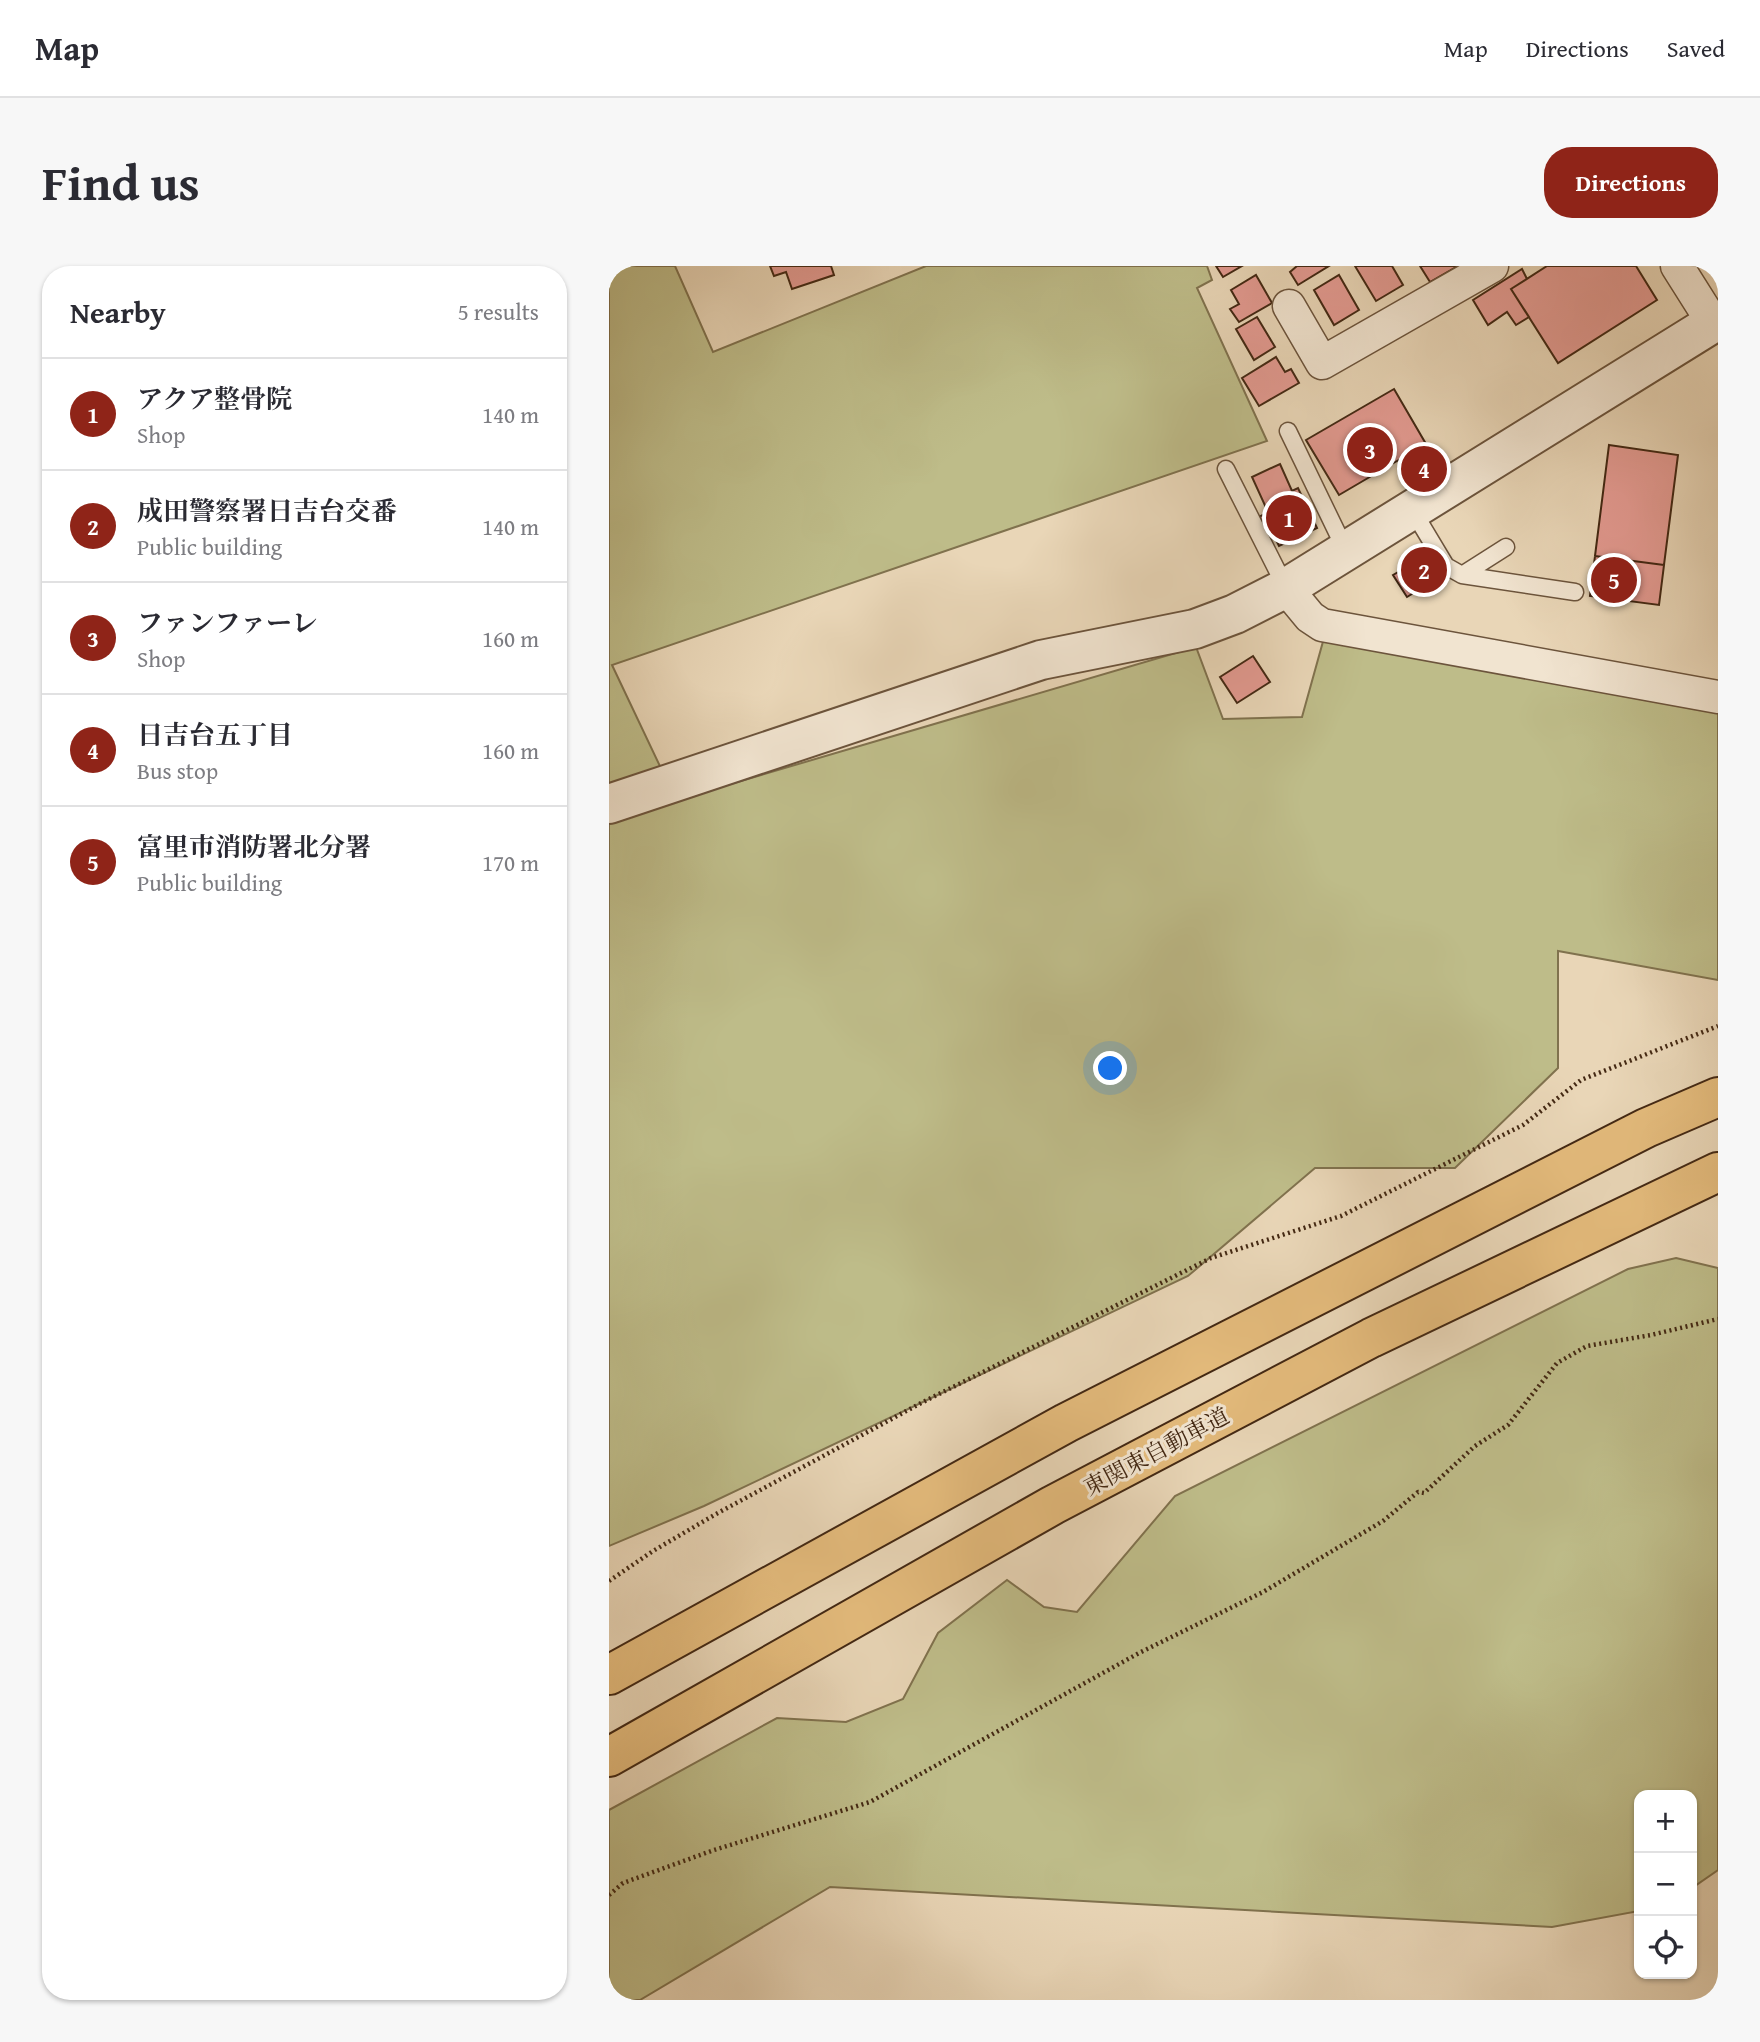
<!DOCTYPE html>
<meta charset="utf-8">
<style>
body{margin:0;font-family:"Gentium Book Plus","Noto Serif JP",serif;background:#f7f7f7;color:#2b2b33}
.controls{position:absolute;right:21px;bottom:21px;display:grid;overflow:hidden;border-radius:14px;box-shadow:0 2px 5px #0004}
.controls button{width:63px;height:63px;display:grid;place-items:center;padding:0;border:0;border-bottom:2px solid #e1e1e2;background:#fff;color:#2b2b33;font:35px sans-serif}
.you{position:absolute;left:502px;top:803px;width:24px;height:24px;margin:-18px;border:5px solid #fff;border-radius:50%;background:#1a73e8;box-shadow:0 0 0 10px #1a73e833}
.badge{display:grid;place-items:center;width:46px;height:46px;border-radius:50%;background:#8f2418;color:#fff;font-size:23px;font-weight:700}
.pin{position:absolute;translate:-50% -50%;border:4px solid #fff;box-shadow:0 2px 7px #0006}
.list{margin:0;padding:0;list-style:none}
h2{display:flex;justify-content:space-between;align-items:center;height:91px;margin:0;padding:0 28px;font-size:30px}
h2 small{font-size:23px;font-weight:400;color:#7c7c81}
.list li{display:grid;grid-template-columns:46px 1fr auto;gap:21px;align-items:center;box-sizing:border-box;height:112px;padding:0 28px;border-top:2px solid #e1e1e2}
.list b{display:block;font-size:26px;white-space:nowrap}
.list p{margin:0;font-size:23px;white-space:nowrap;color:#7c7c81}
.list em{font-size:23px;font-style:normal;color:#7c7c81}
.icon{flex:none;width:38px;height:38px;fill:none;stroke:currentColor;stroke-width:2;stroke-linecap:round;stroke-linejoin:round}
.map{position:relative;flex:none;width:1109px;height:1734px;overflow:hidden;border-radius:28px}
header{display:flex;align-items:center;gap:42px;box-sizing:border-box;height:98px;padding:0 35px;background:#fff;border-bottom:2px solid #e1e1e2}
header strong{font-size:33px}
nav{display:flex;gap:38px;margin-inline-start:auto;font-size:24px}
.intro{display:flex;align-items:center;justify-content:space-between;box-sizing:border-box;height:168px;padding:0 42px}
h1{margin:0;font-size:49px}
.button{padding:18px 32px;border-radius:28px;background:#8f2418;color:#fff;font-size:24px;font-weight:700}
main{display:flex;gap:42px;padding:0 42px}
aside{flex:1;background:#fff;border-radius:28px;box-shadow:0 2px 5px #0004}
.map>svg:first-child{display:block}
.green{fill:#bebc89;stroke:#80724e;stroke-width:2}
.building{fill:#e39a91;stroke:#432813;stroke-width:2}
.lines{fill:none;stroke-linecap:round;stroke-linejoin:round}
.service-casing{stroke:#6c543c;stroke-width:19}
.minor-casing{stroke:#6c543c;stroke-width:35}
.tertiary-casing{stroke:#6c543c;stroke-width:42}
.motorway-casing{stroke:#432813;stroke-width:42}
.path{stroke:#432813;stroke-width:4.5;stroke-dasharray:2 3.5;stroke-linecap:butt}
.service{stroke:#f1e4d0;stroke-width:16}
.minor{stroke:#f1e4d0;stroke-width:32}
.tertiary{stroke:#f1e4d0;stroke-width:38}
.motorway{stroke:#e4bb7c;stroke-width:38}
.labels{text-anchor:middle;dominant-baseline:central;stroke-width:6;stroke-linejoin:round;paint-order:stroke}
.street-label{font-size:23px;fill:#432813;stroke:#f1e4d0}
</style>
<header>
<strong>Map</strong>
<nav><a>Map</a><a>Directions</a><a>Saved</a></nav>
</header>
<div class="intro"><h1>Find us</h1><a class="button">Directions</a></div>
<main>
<aside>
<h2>Nearby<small>5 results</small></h2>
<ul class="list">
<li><span class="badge">1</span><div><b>アクア整骨院</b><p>Shop</p></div><em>140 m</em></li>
<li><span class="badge">2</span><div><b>成田警察署日吉台交番</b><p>Public building</p></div><em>140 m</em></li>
<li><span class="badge">3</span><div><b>ファンファーレ</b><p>Shop</p></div><em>160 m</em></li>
<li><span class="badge">4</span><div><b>日吉台五丁目</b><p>Bus stop</p></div><em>160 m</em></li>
<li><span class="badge">5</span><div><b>富里市消防署北分署</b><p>Public building</p></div><em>170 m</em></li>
</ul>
</aside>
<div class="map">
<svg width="1109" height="1734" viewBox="0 0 1109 1734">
<rect width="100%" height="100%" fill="#e9d6b7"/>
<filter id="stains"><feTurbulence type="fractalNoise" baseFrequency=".00286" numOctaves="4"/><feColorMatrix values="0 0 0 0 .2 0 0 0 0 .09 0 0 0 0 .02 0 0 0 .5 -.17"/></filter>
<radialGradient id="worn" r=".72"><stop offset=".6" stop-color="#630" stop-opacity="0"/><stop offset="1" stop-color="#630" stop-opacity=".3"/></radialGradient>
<path class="green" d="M0 0H66L104 86 317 0H598L603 14 588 22 658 175 3 399 67 534 587 381 614 453 693 451 715 372 1109 441V714L949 685V802L846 902H706L579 1010 95 1240 0 1280Z
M1067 992 1109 1002V1604L1083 1622V1529H1030V1645L943 1661 221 1621 31 1734H0V1544L168 1452 237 1456 294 1433 329 1367 398 1314 435 1341 468 1346 566 1230 1019 1003Z"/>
<path class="building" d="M161 0H222L225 9 183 23 177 6 165 10Z
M607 0H633L614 11Z
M688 0H720L689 19 681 6Z
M746 0H783L794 19 767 35Z
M811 0H849L821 16Z
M938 0H1027L1048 34 949 97 902 23Z
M913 3 918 13 902 23 920 51 907 59 898 46 879 59 864 34Z
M647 9 663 37 630 56 621 43 630 38 622 24Z
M730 9 750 44 725 59 705 24Z
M648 51 666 81 645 94 627 63Z
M667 91 676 106 682 103 690 117 650 140 633 112Z
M785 123 817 178 730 229 697 174Z
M1000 179 1069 189 1055 299 986 290Z
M671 198 683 225 689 222 708 262 670 280 660 259 655 261 650 251 659 246 643 211Z
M986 290 1055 299 1050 339 981 330Z
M803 298 816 320 798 331 784 309Z
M644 390 661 416 628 437 611 411Z"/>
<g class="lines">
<g class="service-casing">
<path id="service" d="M679 165 737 285
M617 203 677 322
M804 245 837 300 853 309 966 326
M853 309 897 281"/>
</g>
<g class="minor-casing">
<path id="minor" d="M1068 0 1104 57
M680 40 713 97 883 0
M677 322 701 351 713 359 1109 431"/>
</g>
<g class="tertiary-casing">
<path id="tertiary" d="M0 538 432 394 586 363 626 348 677 322 1109 54"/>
</g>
<g class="motorway-casing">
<path id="motorway" d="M0 1409 457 1157 1037 862 1109 831
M0 1491 444 1239 762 1072 1109 906"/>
</g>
<path class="path" d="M0 1315 44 1285 107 1248 314 1136 602 992 732 950 914 859 972 814 1109 760
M0 1629 14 1617 105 1584 261 1536 530 1387 654 1326 774 1255 809 1226 815 1227 866 1180 899 1159 948 1097 978 1080 1042 1069 1109 1053"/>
<use href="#service" class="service"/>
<use href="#minor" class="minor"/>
<use href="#tertiary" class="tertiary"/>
<use href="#motorway" class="motorway"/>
</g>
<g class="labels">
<g class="street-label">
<text transform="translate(547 1185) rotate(-28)">東関東自動車道</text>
</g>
</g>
<rect width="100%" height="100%" filter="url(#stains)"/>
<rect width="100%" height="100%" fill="url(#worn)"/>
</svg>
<div class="controls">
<button>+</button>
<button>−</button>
<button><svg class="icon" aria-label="locate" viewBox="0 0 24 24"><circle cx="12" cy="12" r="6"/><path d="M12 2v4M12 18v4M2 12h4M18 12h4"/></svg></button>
</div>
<div class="you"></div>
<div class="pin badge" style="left:680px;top:252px">1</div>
<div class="pin badge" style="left:815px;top:304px">2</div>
<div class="pin badge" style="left:761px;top:184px">3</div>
<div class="pin badge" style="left:815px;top:203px">4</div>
<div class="pin badge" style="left:1005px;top:314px">5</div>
</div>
</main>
